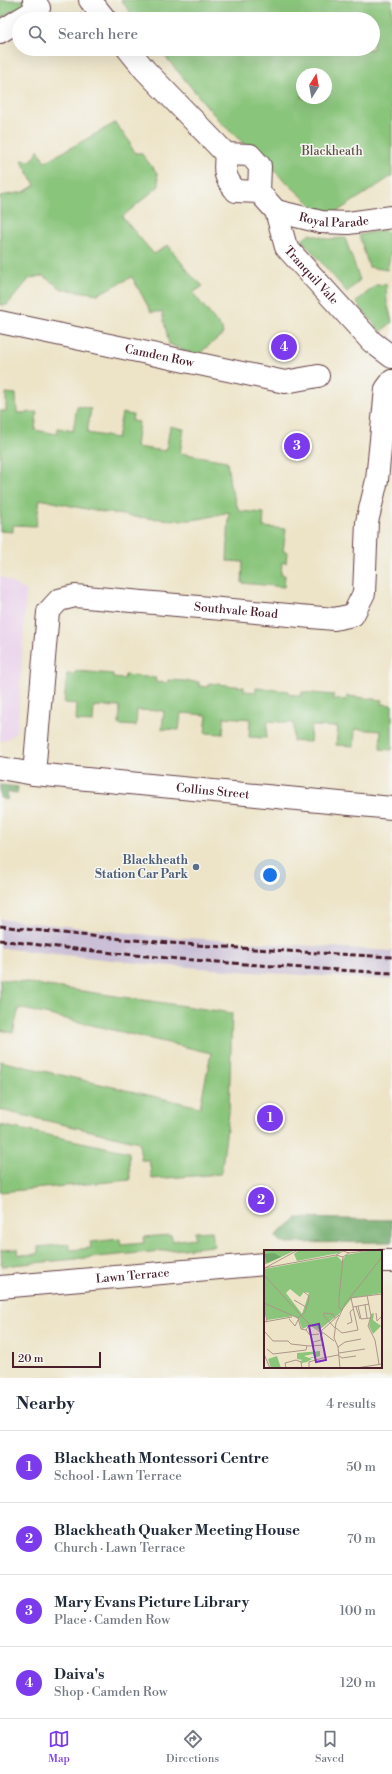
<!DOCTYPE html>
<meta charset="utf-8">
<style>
body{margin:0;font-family:"Libre Bodoni",serif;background:#f2f2f3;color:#1f2937}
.compass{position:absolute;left:296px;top:68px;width:36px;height:36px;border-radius:50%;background:#fff;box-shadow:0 4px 16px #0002;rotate:11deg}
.scale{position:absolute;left:12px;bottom:10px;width:89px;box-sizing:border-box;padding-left:4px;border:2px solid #4a1f2b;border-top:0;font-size:11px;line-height:14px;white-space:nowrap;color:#4a1f2b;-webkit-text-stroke:3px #f6f6f2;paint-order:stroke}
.you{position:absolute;left:270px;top:875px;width:14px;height:14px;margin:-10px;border:3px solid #fff;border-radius:50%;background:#1a73e8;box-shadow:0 0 0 6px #1a73e833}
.badge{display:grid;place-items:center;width:26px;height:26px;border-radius:50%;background:#7c3aed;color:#fff;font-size:13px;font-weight:700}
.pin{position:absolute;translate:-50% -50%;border:2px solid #fff;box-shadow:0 1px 4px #0006}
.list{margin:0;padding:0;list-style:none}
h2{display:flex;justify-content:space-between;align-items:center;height:52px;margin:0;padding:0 16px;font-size:17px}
h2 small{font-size:13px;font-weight:400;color:#747a83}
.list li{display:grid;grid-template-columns:26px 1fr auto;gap:12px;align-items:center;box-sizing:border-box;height:72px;padding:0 16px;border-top:1px solid #e0e1e3}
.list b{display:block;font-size:15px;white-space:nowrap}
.list p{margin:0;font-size:13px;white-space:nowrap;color:#747a83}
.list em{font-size:13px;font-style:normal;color:#747a83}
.icon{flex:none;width:22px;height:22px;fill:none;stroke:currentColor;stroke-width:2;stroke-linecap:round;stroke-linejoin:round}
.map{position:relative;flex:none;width:392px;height:1378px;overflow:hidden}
.search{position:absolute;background:#fff;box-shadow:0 4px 16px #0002;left:12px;right:12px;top:12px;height:44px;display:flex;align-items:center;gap:10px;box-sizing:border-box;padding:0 14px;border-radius:22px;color:#747a83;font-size:15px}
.sheet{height:340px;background:#fff}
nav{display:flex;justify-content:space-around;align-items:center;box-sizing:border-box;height:56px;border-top:1px solid #e0e1e3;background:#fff;font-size:11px;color:#747a83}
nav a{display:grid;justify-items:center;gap:2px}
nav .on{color:#7c3aed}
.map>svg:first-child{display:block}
.built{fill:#ead1ec}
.industrial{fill:#cabfd6}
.green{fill:#8ac57b;stroke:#6a7253;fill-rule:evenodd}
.forest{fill:#6faa6b;stroke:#5c644b}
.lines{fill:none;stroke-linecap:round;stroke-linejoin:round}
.minor-casing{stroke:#623d43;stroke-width:24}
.minor{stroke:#fff;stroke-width:22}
.rail{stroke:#4a1f2b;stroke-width:3;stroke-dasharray:6 3;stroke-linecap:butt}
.service-dot{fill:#5c6f8a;stroke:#f6f6f2;stroke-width:1.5}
.labels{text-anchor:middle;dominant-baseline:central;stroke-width:3;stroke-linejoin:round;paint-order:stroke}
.park-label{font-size:12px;fill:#5d5143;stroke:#f6f6f2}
.street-label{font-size:12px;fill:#4a1f2b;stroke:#f6f6f2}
.service-label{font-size:12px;font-weight:bold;fill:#4e5e75;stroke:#f6f6f2;text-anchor:end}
.inset-road{fill:none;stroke:#ac9589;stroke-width:1}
.view{fill:#7b2cbf;fill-opacity:0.15;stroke:#7b2cbf;stroke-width:2}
.inset-edge{fill:none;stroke:#4a1f2b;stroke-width:2}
</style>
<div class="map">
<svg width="392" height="1378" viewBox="0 0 392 1378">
<rect width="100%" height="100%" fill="#f6f6f2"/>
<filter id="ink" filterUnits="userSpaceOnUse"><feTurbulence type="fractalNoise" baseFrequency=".025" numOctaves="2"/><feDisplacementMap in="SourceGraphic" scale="8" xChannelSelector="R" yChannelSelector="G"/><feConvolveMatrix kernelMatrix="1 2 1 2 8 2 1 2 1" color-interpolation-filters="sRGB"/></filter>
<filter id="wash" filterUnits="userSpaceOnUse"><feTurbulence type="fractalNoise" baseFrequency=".012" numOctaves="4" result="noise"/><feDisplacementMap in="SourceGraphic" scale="16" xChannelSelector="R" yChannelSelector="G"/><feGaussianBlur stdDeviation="0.9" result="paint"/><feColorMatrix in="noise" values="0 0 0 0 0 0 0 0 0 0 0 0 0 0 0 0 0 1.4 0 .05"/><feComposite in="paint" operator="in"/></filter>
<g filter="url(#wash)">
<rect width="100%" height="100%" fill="#ede4c8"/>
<path class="built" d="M0 576 26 591 18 724 15 733 6 740 0 741Z"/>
<path class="industrial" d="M0 919 158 936 392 951V980L252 972 148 964 0 948Z"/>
<path class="green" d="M0 0H31L0 18Z
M121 0H392V176L335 213 316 209 221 123 159 49H373V19H135ZM302 74H326V98H302Z
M115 123 130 142V145L135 153H141L157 173 159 186 122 217 154 254 168 245 191 275 203 286 193 293 222 329 223 334 196 356 169 344 162 312H151L132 277 98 294 62 289 43 276 30 278 7 305H0V196L24 192 35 185 21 160 30 161 36 156 38 149 45 162Z
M384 230 392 234V247L387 270 369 267 359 235Z
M310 234 328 239 345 238 360 280 347 292 302 240Z
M386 284 387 302 392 322 381 332 356 302 376 285Z
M6 393 16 394 17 413 37 412 35 430 57 434 58 428 73 431 77 406 91 409 87 433 117 438 122 413 133 415 132 421 139 422 136 447 166 451 170 426 184 429 180 453 227 461 230 485 239 511 264 513 263 527 286 529 283 551 287 552 286 563 282 562 281 575H285L284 587 242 583 243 562 227 561 229 512C216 515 201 520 187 520 138 520 87 510 40 499L36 526 13 525V532L0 531V411H6Z
M76 671 113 674V678L124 679 125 675 156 678 155 682 167 683 168 680 199 682V686L209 687V683L244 687V691L256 692V688L288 691V694L302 696V692L334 695 333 699 346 700 347 696 383 700 382 704 392 705V750L380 749 381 731 355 729 354 746 336 745 338 727 311 726 310 742 293 741 294 723 268 721 266 738 249 737 250 719 224 717 223 734 205 733 207 715 181 713 179 730 162 729 164 711 137 710 136 726 119 725 120 707 94 706 93 722 76 721 77 704 64 703 67 674H75Z
M0 979 232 1013 229 1113 221 1174 152 1179 149 1160H141L139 1142 0 1110V1061L200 1107 211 1053 19 1008 13 1033 0 1030Z
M0 1125 129 1152 130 1180 0 1192Z
M212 1231 214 1246 2 1266 1 1250 18 1249 19 1255 38 1254V1247L69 1244 70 1250 91 1248 90 1242 120 1239 121 1245 144 1243 143 1237 171 1235 172 1241 195 1238V1232Z"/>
<path class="forest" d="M0 785 18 787 17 793 8 792 7 800 0 798Z
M297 1218 392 1220V1242L281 1243 275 1236Z"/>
</g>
<g filter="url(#ink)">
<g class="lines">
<g class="minor-casing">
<g id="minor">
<path d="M90 0 105 19"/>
<path d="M21 19 39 8 34 0"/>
<path d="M0 32 19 20"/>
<path d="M128 49 145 70 226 154"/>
<path id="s1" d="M226 154C224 172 224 177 236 191L259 192 276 211 286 247 372 342 392 357"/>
<path d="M226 154 250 155 260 166 259 192"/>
<path id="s2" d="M276 211 321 222 348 223 392 217"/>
<path id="s3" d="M0 322 285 382 318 376"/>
<path id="s4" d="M0 768 34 774 392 808"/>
<path id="s5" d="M34 774 48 612 59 600 75 596 334 619 353 615 364 593 367 522 377 480 386 389 392 381"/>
<path d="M381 1261H392"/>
<path id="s6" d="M0 1287 265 1264"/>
</g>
</g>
<use href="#minor" class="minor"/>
<path class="rail" d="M0 926C130 942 261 950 392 957
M0 940C130 957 261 966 392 973"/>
</g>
</g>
<circle class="service-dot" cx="196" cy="867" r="4"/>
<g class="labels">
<g class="park-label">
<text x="332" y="151">Blackheath</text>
</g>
<g class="street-label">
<text stroke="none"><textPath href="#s2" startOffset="59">Royal Parade</textPath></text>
<text stroke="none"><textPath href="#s1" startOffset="164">Tranquil Vale</textPath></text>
<text stroke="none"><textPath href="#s3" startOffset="163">Camden Row</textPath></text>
<text stroke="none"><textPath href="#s5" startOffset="357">Southvale Road</textPath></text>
<text stroke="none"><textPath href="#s4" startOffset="214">Collins Street</textPath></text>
<text stroke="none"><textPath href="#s6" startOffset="133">Lawn Terrace</textPath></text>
</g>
<g class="service-label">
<text x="188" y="860">Blackheath<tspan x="188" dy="14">Station Car Park</tspan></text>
</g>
</g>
<g transform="translate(264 1250)">
<rect width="118" height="118" fill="#ede4c8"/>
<path d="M0 0H32L0 15ZM35 0H78L75 3 33 11 30 4ZM108 0H118V43L88 48 75 64 55 80 47 75 38 79 35 69 30 66 3 70 0 55V19L73 6 78 11 82 5ZM26 39 36 47 40 42 45 43 38 64 22 43ZM110 63 109 70 117 76 109 84 105 76 107 64ZM56 101V106L48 108 45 107H50L49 104 40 106 48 109 43 112 38 113 36 111 39 110 33 109V103ZM13 106 17 118H7L4 109Z" fill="#8ac57b" fill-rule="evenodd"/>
<path d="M10 3 17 7 3 13 0 4Z" fill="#6faa6b"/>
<path class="inset-road" d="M72 5 79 7 85 3 107 0M0 18 72 5 79 1 85 3M1 18 34 0M0 25 45 74 59 84M103 45 107 66 104 76 111 90 115 114M86 48 118 44M30 50 42 57M0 53 34 68M101 55 103 68M0 56 3 72M94 56 97 69 107 68M89 57 105 54M92 57 96 69M78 60 75 58V49L79 7M112 63 113 71 118 66M34 68 41 62 44 53 45 46 40 42M34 68 37 79 42 80 45 75M71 68 69 64 60 63V66L71 78M25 69 31 76 34 70M0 72 28 67M83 74 88 72 86 62 89 59M72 78 78 83 94 80 87 48M42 80 46 85 55 84M0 81 9 91H24L27 94 45 96 60 95M70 91 57 81 75 65M50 96 49 92 57 90V83M74 97 81 92 97 89M3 99 9 104 42 100 43 96M75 103 101 99M0 104 6 118M22 118 21 113 32 110 37 112 38 118M45 118V112L59 108 74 105 78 108 92 106M76 118 74 97 70 88 72 73 81 54 118 7M92 118 118 114"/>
<path class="view" d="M55 74 62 110 52 112 45 76Z"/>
<rect width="118" height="118" class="inset-edge"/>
</g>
</svg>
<svg class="compass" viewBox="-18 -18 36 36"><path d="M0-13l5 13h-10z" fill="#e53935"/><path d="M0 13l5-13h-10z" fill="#747a83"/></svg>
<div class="scale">20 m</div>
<div class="you"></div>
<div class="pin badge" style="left:270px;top:1118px">1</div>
<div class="pin badge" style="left:261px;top:1200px">2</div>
<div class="pin badge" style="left:297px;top:446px">3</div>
<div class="pin badge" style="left:284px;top:347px">4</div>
<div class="search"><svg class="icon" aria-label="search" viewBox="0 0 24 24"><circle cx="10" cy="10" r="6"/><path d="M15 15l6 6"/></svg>Search here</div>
</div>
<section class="sheet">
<h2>Nearby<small>4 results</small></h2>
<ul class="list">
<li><span class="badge">1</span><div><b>Blackheath Montessori Centre</b><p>School · Lawn Terrace</p></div><em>50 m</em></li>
<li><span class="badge">2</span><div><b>Blackheath Quaker Meeting House</b><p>Church · Lawn Terrace</p></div><em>70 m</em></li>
<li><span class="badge">3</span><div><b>Mary Evans Picture Library</b><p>Place · Camden Row</p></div><em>100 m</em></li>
<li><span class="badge">4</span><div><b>Daiva's</b><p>Shop · Camden Row</p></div><em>120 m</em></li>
</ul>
</section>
<nav>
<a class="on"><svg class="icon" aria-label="map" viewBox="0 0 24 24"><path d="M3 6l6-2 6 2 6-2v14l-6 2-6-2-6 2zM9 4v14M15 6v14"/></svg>Map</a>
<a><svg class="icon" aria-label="directions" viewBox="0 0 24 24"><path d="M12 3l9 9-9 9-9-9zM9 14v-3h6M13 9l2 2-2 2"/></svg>Directions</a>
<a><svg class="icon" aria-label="saved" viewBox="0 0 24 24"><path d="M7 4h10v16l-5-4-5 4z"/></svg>Saved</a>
</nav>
